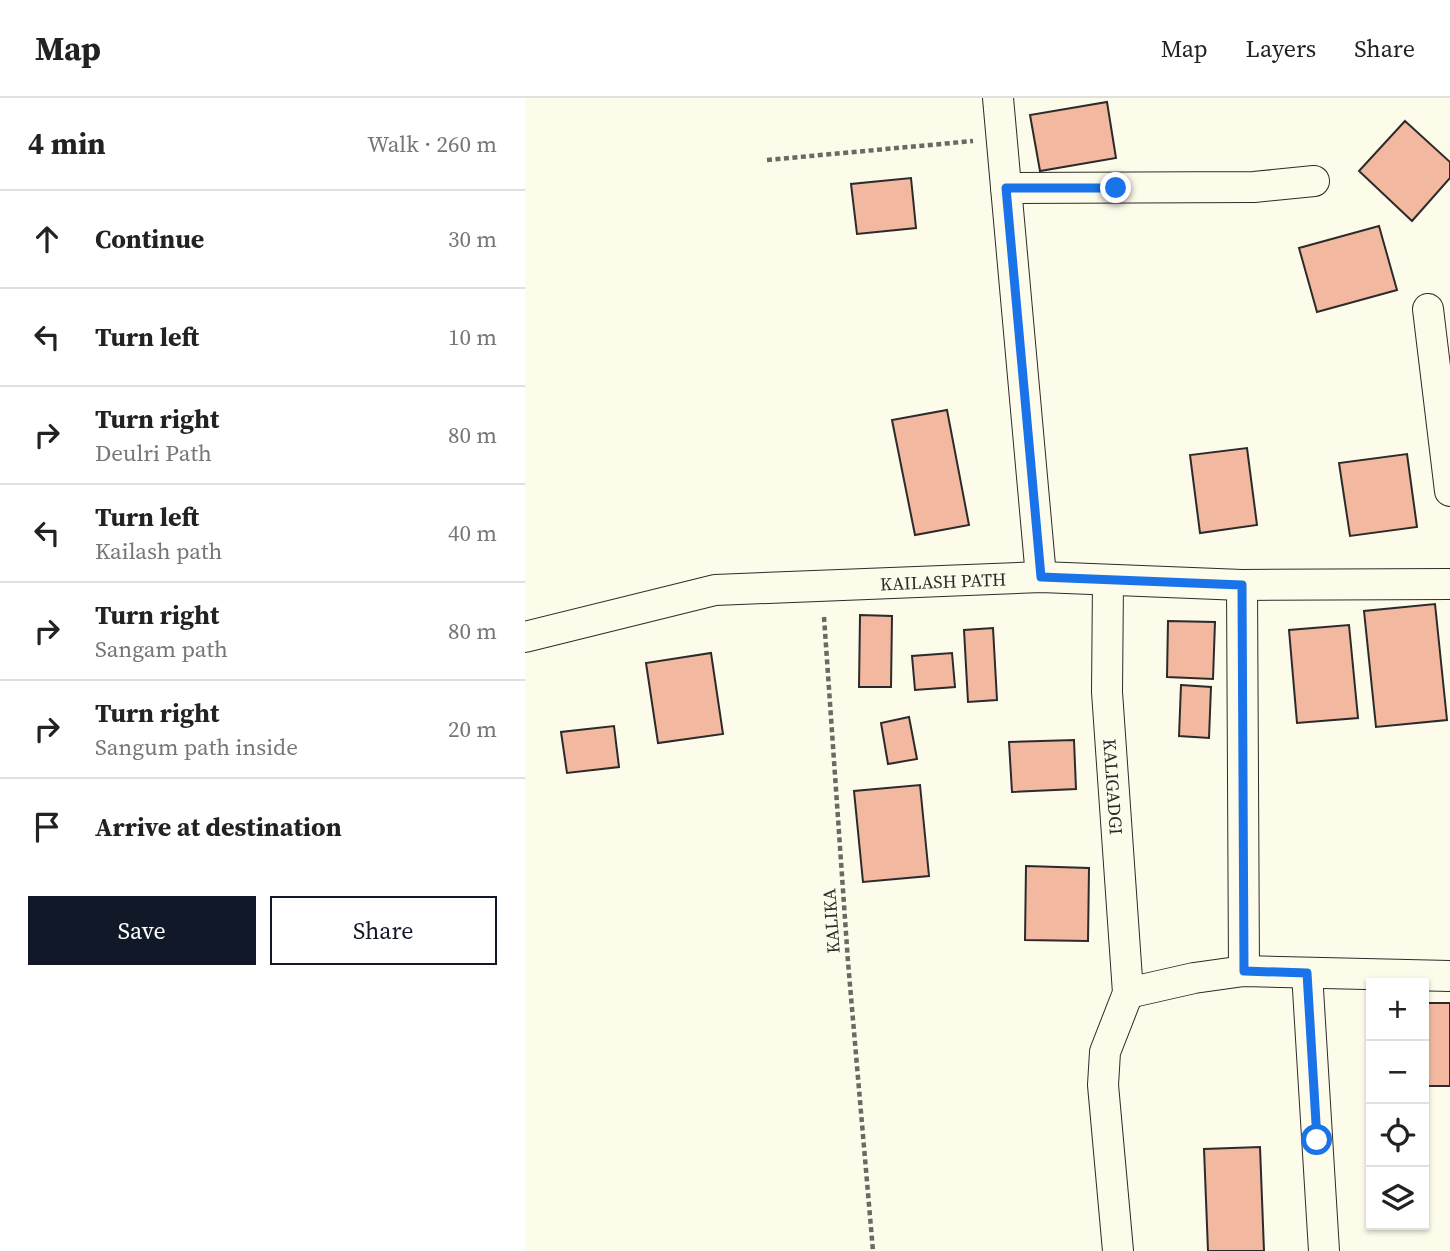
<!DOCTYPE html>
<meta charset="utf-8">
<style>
body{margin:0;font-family:"Source Serif 4",serif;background:#f2f2f2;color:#222}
.controls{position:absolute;right:21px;bottom:21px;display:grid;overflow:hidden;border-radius:0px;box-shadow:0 2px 5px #0004}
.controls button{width:63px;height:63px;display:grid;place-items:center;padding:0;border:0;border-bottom:2px solid #e0e0e0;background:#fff;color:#222;font:35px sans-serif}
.stop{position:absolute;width:21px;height:21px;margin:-16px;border:5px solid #1a73e8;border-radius:50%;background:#fff}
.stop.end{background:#1a73e8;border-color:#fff;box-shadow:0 2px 7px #0008}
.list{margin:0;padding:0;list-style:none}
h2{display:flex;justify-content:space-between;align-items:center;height:91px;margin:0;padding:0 28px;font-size:30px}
h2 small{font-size:23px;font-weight:400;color:#767676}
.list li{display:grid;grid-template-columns:46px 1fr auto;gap:21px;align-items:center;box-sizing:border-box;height:98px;padding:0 28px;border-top:2px solid #e0e0e0}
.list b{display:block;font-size:26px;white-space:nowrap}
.list p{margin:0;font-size:23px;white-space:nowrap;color:#767676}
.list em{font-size:23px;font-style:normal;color:#767676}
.actions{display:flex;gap:14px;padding:21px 28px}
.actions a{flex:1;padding:16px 0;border:2px solid #111827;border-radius:0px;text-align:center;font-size:24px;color:#111827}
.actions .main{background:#111827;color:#fff}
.icon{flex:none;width:38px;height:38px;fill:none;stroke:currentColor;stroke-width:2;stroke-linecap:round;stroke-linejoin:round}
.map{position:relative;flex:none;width:925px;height:1153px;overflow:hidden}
header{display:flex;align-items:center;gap:42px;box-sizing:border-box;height:98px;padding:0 35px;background:#fff;border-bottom:2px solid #e0e0e0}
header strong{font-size:33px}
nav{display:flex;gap:38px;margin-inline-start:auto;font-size:24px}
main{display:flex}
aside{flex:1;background:#fff}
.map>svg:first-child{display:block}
.building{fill:#f2b8a0;stroke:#2b2b2b;stroke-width:2}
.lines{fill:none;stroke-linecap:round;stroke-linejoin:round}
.street-casing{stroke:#2b2b2b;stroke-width:32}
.path{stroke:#6a6964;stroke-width:4.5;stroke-dasharray:5 3.5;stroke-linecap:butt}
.street{stroke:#fdfbea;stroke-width:30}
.route{stroke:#1a73e8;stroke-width:9}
.labels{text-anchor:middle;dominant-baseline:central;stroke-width:5;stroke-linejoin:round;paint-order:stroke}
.street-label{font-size:18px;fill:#2b2b2b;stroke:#fdfbea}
</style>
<header>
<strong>Map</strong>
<nav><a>Map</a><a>Layers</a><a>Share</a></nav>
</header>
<main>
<aside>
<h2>4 min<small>Walk · 260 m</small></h2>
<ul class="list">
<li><svg class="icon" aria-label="ahead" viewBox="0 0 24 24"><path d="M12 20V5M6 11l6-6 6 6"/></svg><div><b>Continue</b></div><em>30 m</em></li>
<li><svg class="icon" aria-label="left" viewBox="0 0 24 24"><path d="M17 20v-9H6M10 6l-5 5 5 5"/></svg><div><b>Turn left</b></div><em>10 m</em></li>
<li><svg class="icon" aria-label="right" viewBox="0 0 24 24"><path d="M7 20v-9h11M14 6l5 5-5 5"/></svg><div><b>Turn right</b><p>Deulri Path</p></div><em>80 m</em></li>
<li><svg class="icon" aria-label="left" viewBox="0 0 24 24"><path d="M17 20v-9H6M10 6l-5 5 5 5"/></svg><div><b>Turn left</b><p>Kailash path</p></div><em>40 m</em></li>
<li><svg class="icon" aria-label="right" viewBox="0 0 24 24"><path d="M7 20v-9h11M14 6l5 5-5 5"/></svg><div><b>Turn right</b><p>Sangam path</p></div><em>80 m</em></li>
<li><svg class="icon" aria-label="right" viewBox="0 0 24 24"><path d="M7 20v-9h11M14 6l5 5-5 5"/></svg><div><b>Turn right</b><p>Sangum path inside</p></div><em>20 m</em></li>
<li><svg class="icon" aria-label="arrive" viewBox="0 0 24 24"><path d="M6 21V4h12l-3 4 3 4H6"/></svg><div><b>Arrive at destination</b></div></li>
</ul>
<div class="actions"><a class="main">Save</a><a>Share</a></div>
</aside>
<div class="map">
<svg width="925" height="1153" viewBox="0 0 925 1153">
<rect width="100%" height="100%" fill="#fdfbea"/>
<path class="building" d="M582 4 591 60 515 73 505 17Z
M880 23 925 64V80L887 123 834 73Z
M386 80 391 130 332 136 326 86Z
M854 128 872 192 792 214 774 150Z
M422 312 444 427 390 437 367 322Z
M722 350 732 427 675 435 665 357Z
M882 356 892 429 825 438 814 365Z
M910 506 922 622 851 629 839 513Z
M335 517 367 518 366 589H334Z
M643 523 690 524 688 581 642 579Z
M824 527 833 620 772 625 764 532Z
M468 530 472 602 443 604 439 532Z
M186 555 198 636 133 645 121 565Z
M427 555 430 589 390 592 387 558Z
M656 587 686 589 684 640 654 638Z
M384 619 392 661 363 666 356 625Z
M89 628 94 669 42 675 36 634Z
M549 642 551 691 487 694 484 644Z
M395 687 404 778 338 784 329 693Z
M501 768 564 770 563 843 500 842Z
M899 905H925V988H899Z
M735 1049 739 1153H683L679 1051Z"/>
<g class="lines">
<g class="street-casing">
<g id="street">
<path d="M473 0 516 479"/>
<path d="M481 90 729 89 789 83"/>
<path d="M903 211 925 393"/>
<path id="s1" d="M583 483 582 594 603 895 580 954 578 987 593 1153"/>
<path d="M717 487 719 873"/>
<path id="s2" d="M0 539 190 492 516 479 717 487 925 486"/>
<path d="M782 875 799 1153"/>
<path d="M603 895 669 880 719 873 925 878"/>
</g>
</g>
<path class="path" d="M242 62 448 43
M299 519 323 864 348 1153"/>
<use href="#street" class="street"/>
</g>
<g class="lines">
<path class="route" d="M591 90H481L516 479 717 487 719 873 782 875 792 1042"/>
</g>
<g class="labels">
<g class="street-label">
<text stroke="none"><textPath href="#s2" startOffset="424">KAILASH PATH</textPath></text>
<text stroke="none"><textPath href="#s1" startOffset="206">KALIGADGI</textPath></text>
<text transform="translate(306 823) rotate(-94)">KALIKA</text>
</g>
</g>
</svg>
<div class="controls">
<button>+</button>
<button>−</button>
<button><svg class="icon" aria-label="locate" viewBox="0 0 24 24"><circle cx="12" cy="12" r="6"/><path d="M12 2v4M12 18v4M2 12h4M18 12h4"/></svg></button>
<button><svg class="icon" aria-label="layers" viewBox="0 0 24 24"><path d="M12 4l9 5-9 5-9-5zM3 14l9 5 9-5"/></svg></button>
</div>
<div class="stop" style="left:792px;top:1042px"></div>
<div class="stop end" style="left:591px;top:90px"></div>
</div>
</main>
